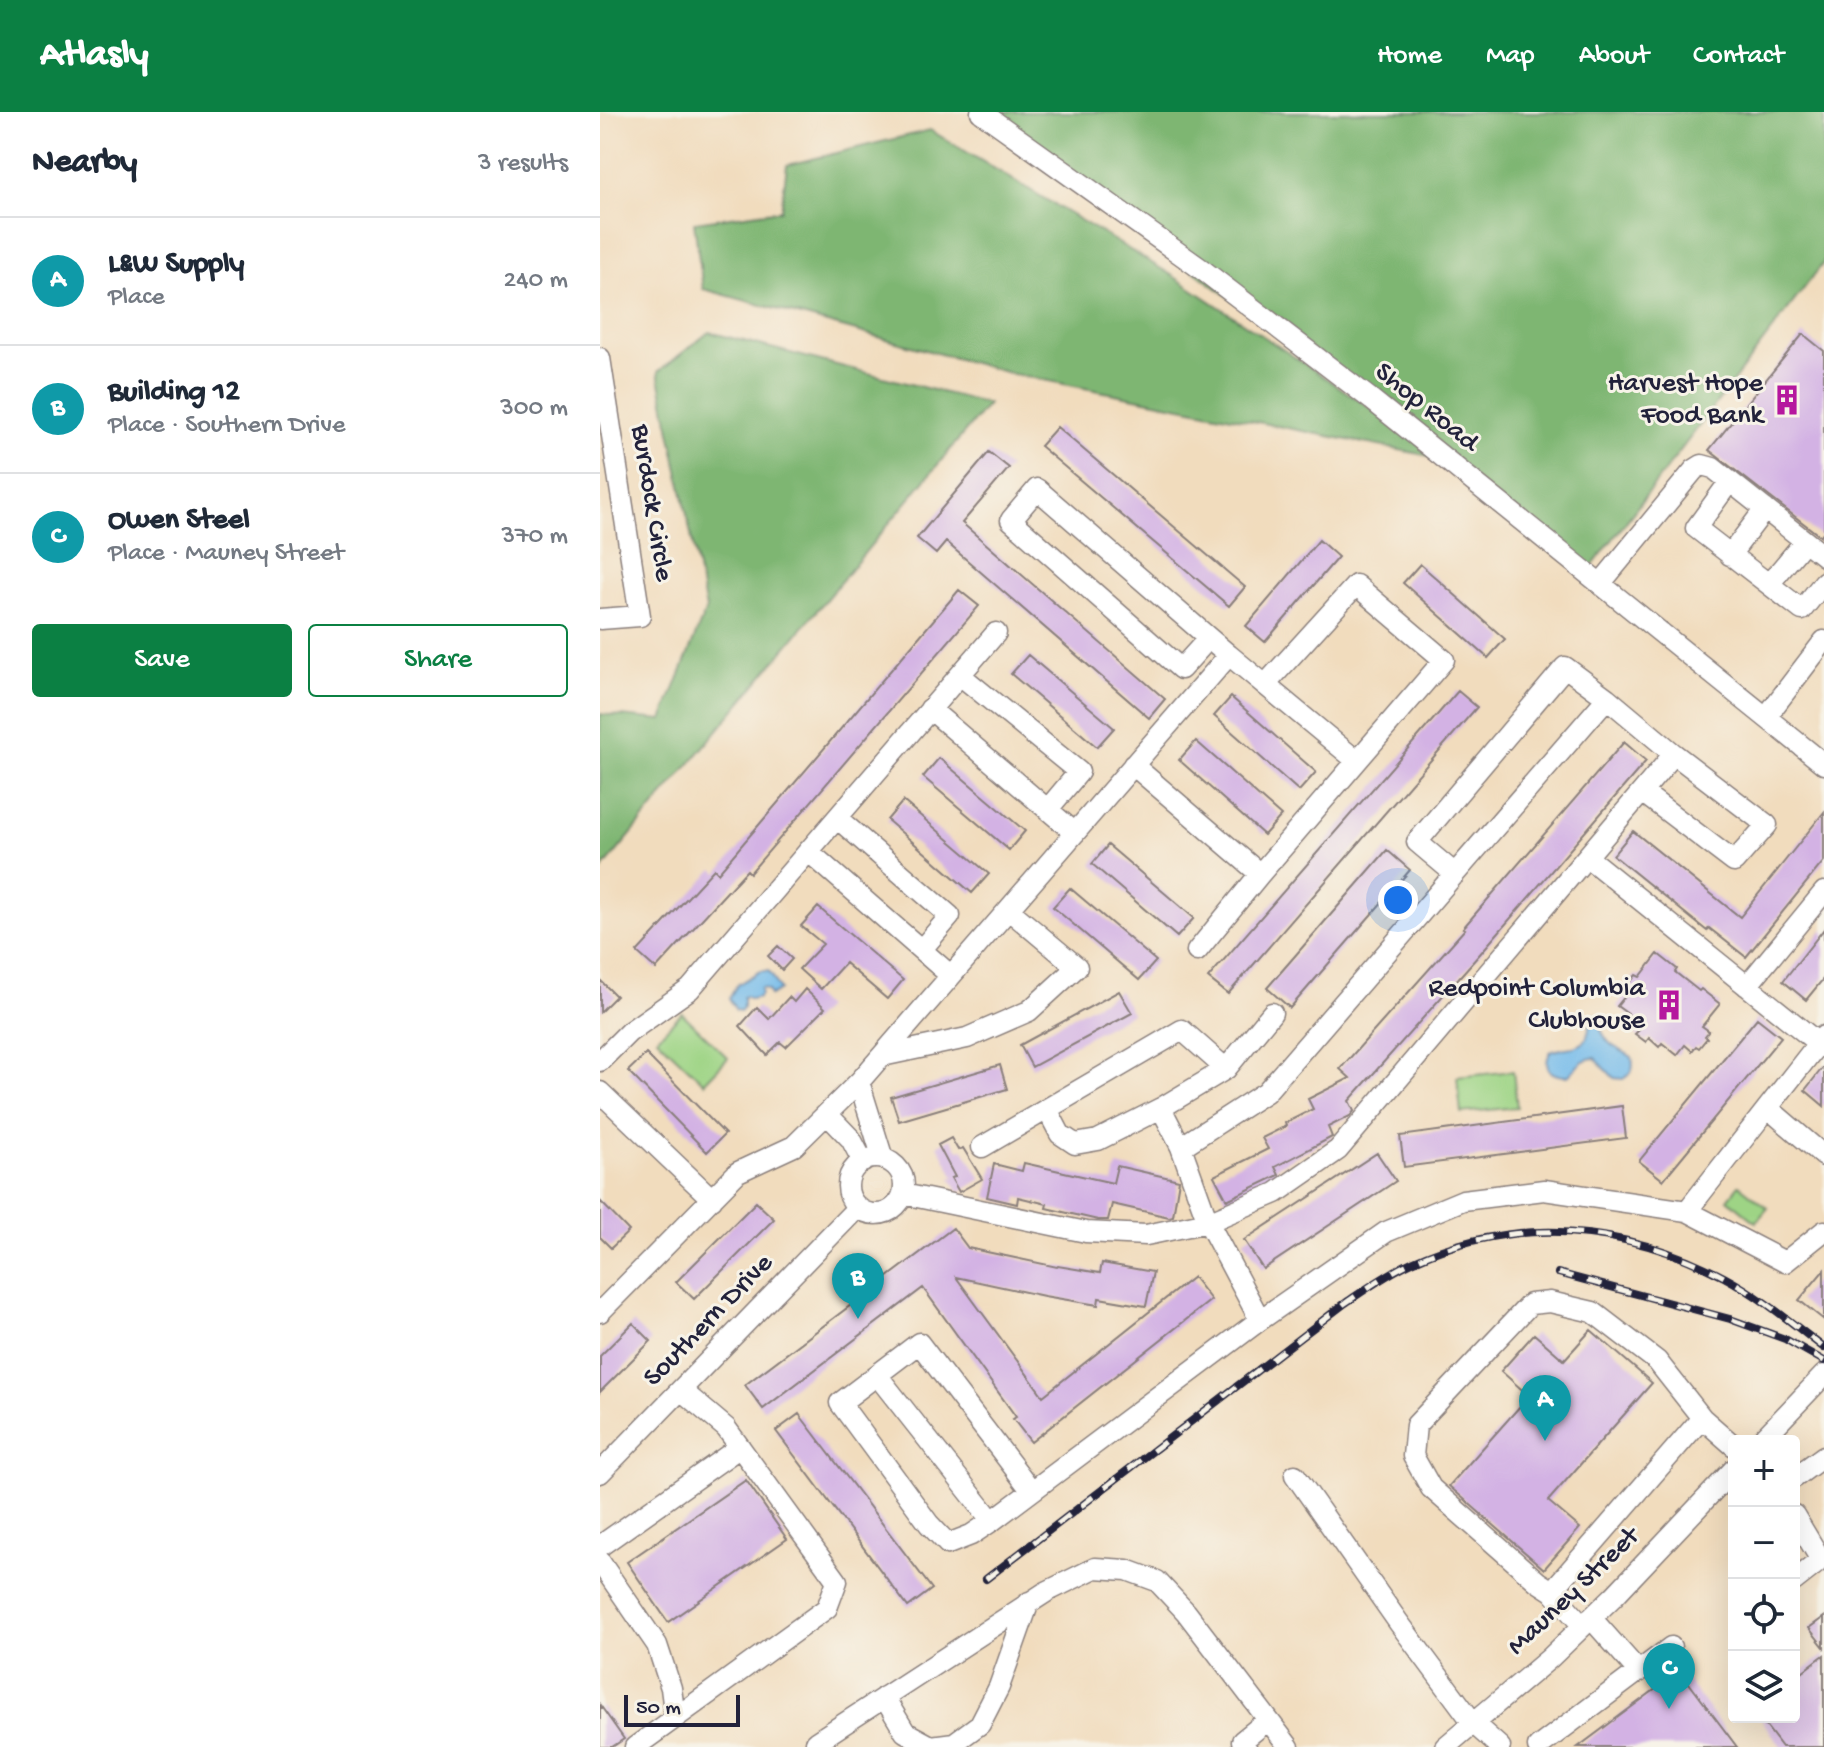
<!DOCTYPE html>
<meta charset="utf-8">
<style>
body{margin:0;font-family:"Gochi Hand",sans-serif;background:#f6f6f7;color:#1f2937}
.controls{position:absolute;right:24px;bottom:24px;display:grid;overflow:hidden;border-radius:8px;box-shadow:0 8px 32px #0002}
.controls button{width:72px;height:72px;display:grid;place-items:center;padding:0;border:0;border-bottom:2px solid #e0e1e3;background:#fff;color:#1f2937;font:40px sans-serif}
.scale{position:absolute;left:24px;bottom:20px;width:116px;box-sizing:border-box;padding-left:8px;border:4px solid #22223b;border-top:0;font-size:22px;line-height:28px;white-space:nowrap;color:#22223b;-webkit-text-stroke:6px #f7f3e8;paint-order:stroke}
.you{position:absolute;left:798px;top:788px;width:28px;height:28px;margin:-20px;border:6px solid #fff;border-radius:50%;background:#1a73e8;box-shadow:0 0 0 12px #1a73e833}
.badge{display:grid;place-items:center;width:52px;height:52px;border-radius:50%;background:#0b8043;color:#fff;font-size:26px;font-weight:700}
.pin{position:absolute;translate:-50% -66px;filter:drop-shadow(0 2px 4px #0008)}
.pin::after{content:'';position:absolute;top:42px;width:28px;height:24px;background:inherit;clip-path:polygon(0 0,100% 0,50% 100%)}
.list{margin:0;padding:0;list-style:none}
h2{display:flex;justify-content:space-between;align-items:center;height:104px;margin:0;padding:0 32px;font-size:34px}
h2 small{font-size:26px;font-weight:400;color:#747a83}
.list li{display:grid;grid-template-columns:52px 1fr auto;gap:24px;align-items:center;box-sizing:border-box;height:128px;padding:0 32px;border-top:2px solid #e0e1e3}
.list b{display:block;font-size:30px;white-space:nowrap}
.list p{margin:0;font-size:26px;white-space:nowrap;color:#747a83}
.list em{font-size:26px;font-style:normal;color:#747a83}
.actions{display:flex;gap:16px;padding:24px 32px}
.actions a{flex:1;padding:18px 0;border:2px solid #0b8043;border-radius:8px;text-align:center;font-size:28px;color:#0b8043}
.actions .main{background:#0b8043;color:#fff}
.icon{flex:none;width:44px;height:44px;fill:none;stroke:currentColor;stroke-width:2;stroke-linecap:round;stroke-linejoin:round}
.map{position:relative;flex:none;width:1224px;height:1635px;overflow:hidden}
header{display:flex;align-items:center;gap:48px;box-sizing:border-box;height:112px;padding:0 40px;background:#0b8043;color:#fff}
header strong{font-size:38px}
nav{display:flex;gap:44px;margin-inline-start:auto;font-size:28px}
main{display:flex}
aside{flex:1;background:#fff}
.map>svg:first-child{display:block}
.green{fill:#9ed485;stroke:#607b60;stroke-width:2}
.forest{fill:#7eb672;stroke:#506c56;stroke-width:2}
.water{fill:#72baea;stroke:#4a6e92;stroke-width:2}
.building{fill:#d3b2e4}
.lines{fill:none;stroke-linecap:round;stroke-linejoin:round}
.minor-casing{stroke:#8a7f7c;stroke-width:23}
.minor{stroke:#fff;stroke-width:20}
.rail-casing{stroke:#22223b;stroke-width:8}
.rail{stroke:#f7f3e8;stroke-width:5;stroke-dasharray:15;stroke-linecap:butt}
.labels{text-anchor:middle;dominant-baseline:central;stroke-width:6;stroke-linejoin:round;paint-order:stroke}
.poi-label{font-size:28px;fill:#22223b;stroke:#f7f3e8;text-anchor:end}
.street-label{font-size:28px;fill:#22223b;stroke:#f7f3e8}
</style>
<header>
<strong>Atlasly</strong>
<nav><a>Home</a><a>Map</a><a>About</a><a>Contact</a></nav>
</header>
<main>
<aside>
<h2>Nearby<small>3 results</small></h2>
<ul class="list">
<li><span class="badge" style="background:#0f9aa8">A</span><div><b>L&amp;W Supply</b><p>Place</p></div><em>240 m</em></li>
<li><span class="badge" style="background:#0f9aa8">B</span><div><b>Building 12</b><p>Place · Southern Drive</p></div><em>300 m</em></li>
<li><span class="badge" style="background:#0f9aa8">C</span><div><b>Owen Steel</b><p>Place · Mauney Street</p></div><em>370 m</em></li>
</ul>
<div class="actions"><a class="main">Save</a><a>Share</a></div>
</aside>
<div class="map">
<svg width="1224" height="1635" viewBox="0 0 1224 1635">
<rect width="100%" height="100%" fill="#f7f3e8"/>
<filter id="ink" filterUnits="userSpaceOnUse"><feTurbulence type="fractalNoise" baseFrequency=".0125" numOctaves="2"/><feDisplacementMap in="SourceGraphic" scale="16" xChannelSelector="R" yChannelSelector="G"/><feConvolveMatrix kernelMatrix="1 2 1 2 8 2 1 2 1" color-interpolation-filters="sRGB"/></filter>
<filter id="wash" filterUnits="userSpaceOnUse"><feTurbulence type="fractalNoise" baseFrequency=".006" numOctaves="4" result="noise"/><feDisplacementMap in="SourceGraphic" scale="32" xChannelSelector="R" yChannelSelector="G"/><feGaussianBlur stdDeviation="1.8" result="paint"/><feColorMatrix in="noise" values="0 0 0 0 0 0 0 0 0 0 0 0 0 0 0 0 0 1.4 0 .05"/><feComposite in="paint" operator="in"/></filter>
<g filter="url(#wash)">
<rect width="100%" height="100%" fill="#f1dcbd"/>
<path class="green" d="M82 901 128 946 104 971 57 926Z
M913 959 917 995 861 1001 857 965Z
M1139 1073 1168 1096 1156 1110 1128 1087Z"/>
<path class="forest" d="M381 0H1224V150L987 461 845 347 413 262 103 177 94 110 181 98 187 53 330 18 570 162 832 337Z
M109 220 388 292 0 760V602L62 608 106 497 58 260Z"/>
<path class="water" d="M160 859H168C176 866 174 870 180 878L170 884 168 878 162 876 160 877 161 882 159 885 150 887 146 884 143 885V895L141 899 136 898 129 887 137 873Z
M995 903 1000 904 1002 910 999 914C1011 938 1012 932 1032 945 1034 957 1033 961 1023 967L1014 966 995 946C982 946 977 955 968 964 952 964 942 958 950 940 976 931 989 942 990 905Z"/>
<g id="blocks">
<path class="building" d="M1203 222 1224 239V419L1220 424 1109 338Z
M457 315 645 475 629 494 440 334Z
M389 340 409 356 362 411 565 587 549 606 346 430 336 442 317 426Z
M719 428 738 445 665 530 646 514Z
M820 452 905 527 888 546 803 471Z
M359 478 379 494 150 761 147 758 56 857 37 840 114 757 118 761Z
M428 543 514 616 497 635 411 562Z
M858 579 877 595 628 882 608 866Z
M631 585 716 660 699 679 614 604Z
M596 629 681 704 664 723 579 648Z
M1024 630 1046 649 879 843 749 989 754 999 750 1004 728 1015 732 1025 675 1055 679 1063 627 1088 614 1064 668 1037 662 1026 686 1014 685 1011 713 997 708 987 750 966 740 957 865 817 863 816Z
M339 646 425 719 409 738 323 665Z
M303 689 389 762 372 781 287 708Z
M1224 700V749L1146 845 1109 816 1107 819 1013 743 1033 719 1140 805Z
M508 733 594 806 577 825 492 752Z
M787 738 810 758 690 896 667 876Z
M470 776 556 849 539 868 453 795Z
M218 795 303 868 287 887 245 851 221 877 199 857 223 832 201 814Z
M1224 817V866L1206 888 1183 869Z
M178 834 192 847 182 858 168 844Z
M1058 842 1077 857 1075 860 1099 879 1101 877 1120 892 1102 914 1109 919 1105 924 1107 926 1099 936 1096 934 1092 939 1085 933 1077 943 1062 931 1059 935 1049 926 1046 930 1035 922 1039 918 1028 909 1032 905 1017 894 1026 883 1022 880 1036 863 1040 865Z
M0 868 16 884 0 900Z
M205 877 225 896 186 935 180 930 167 943 140 914 157 895 169 907 189 885 194 890Z
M519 879 532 901 432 955 420 933Z
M1157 906 1181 925 1063 1068 1039 1049Z
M46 942 125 1022 107 1040 28 959Z
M400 953 407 977 299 1009 291 985Z
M1224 954V994L1205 978Z
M1022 994 1026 1026 804 1055 800 1024Z
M351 1026 358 1038 363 1036 382 1067 359 1080 351 1066 355 1065 338 1033Z
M777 1041 796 1069 663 1157 644 1128Z
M424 1051 513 1071 517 1054 579 1068 573 1104 569 1105 512 1092 508 1108H498L446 1096 447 1092 418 1085 417 1092 387 1085 394 1052 422 1059Z
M0 1089 29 1119 11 1136 0 1125Z
M156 1090 174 1107 94 1187 76 1170Z
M353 1116 368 1136 457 1155 458 1154 500 1161 502 1151 553 1160 546 1194 499 1186 498 1193 444 1184 356 1165 443 1284 593 1165 611 1188 431 1330 413 1307 416 1305 323 1176 163 1297 145 1273Z
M1224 1158V1208L1199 1188Z
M33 1211 51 1229 0 1280V1244Z
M991 1218 1052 1271 948 1389 980 1416 944 1457 849 1374 929 1284 901 1259 934 1222 964 1248Z
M199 1302 332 1477 308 1495 176 1319Z
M146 1368 187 1427 68 1510 27 1450Z
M1224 1505V1535L1209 1516Z
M1224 1543V1635H1182L1159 1605H1194V1566Z
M1080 1559 1137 1635H978Z
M0 1593 24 1627 12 1635H0Z"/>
</g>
</g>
<g filter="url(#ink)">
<use href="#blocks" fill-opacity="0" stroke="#8a7f7c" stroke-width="2"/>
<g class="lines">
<g class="minor-casing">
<path id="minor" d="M381 0 604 159 772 288 1224 652
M0 246 40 504 0 507
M1130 369 1096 416 1202 498 1224 470
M1130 443 1165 397
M1001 471 1094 358 1102 353 1113 356 1224 444
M1169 472 1205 429
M609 526 581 557 411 408 437 377 609 526 629 543
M360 563 479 660 448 697
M665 573 756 473 844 548 757 649
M330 597 475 721
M1166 605 1224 529
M1042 680 1134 750 1167 713 1074 642
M237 706 350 804 322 837
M208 739 350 863
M987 745 1218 931
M855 762 817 730 965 555 1007 586
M597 839 660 762
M1147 874 1224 780
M282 944 367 926 429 899 477 855 409 798
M0 949 29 920 90 877 396 521
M259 970 283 1047
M0 980 112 1087
M1168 996 1224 1044
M447 997 460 1022 475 1032 498 1028 561 996
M227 1002 251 1027 263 1050
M382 1035 582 918 626 957
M581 1035 561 996 626 957 672 901
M248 1074a28 28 0 1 1 56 0a28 28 0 1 1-56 0Z
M303 1082 486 1120 546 1123 608 1110 676 1081 738 1038 1074 642 1007 586 666 980 581 1035 608 1110 660 1208 786 1120 863 1088 944 1078 1087 1099 1224 924
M1087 1099 1185 1150 1224 1119
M0 1200 138 1060 194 1034 259 970 629 543 757 649 660 762 533 653
M277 1263 392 1409
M1161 1329 1224 1263
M0 1361 258 1095
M695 1363 799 1511 874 1612 900 1635
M1194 1366 1224 1344
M431 1378 319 1231 240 1291 329 1412 348 1432 371 1423 392 1409 660 1208
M1194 1403 1218 1443 1217 1451 1194 1469
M0 1434 140 1335
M0 1450 57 1533 71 1576 75 1606
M952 1479 1102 1306
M991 1506 1039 1560
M983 1514 952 1479 938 1470 831 1376 813 1344 816 1313 930 1192 950 1190 993 1200 1057 1249 1102 1306 1134 1334
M284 1585 305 1620 331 1634 354 1631 380 1612 399 1575 429 1490
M216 1630 446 1480 495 1456 527 1458 557 1469 586 1500 689 1635
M35 1635 227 1496 237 1469 126 1316 81 1278
M646 1635 642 1629 668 1608
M845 1635 950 1546 1014 1484 1134 1357
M938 1635 1071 1535"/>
</g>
<use href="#minor" class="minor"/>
<g class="rail-casing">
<path id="rail" d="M958 1161 1130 1207 1185 1227 1224 1249
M386 1467 744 1192C766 1177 788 1161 812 1150 915 1103 1025 1113 1124 1165 1160 1184 1192 1211 1224 1236"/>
</g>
<use href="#rail" class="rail"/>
</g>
</g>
<defs>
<g id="building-bare" transform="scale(2.4)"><path d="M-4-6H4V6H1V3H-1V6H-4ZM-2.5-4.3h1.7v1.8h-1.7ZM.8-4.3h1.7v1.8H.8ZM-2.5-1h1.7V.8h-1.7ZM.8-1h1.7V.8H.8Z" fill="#b5179e" stroke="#f7f3e8" stroke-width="2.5" paint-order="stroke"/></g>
</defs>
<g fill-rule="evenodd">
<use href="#building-bare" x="1187" y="288"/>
<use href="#building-bare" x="1069" y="893"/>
</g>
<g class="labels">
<g class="poi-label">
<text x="1163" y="272">Harvest Hope<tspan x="1163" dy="32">Food Bank</tspan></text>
<text x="1045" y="877">Redpoint Columbia<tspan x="1045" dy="32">Clubhouse</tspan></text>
</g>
<g class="street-label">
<text transform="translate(826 296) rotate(39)">Shop Road</text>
<text transform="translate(51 391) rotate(81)">Burdock Circle</text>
<text transform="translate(109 1209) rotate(-46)">Southern Drive</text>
<text transform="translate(974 1480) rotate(-44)">Mauney Street</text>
</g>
</g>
</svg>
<div class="controls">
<button>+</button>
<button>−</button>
<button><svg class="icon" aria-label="locate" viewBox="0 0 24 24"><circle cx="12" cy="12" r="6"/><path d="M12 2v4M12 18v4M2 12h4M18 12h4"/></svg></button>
<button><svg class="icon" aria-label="layers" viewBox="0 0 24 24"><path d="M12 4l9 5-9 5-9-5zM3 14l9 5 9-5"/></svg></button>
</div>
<div class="scale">50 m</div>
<div class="you"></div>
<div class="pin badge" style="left:945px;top:1329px;background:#0f9aa8">A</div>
<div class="pin badge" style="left:258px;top:1207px;background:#0f9aa8">B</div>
<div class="pin badge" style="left:1069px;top:1597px;background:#0f9aa8">C</div>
</div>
</main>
